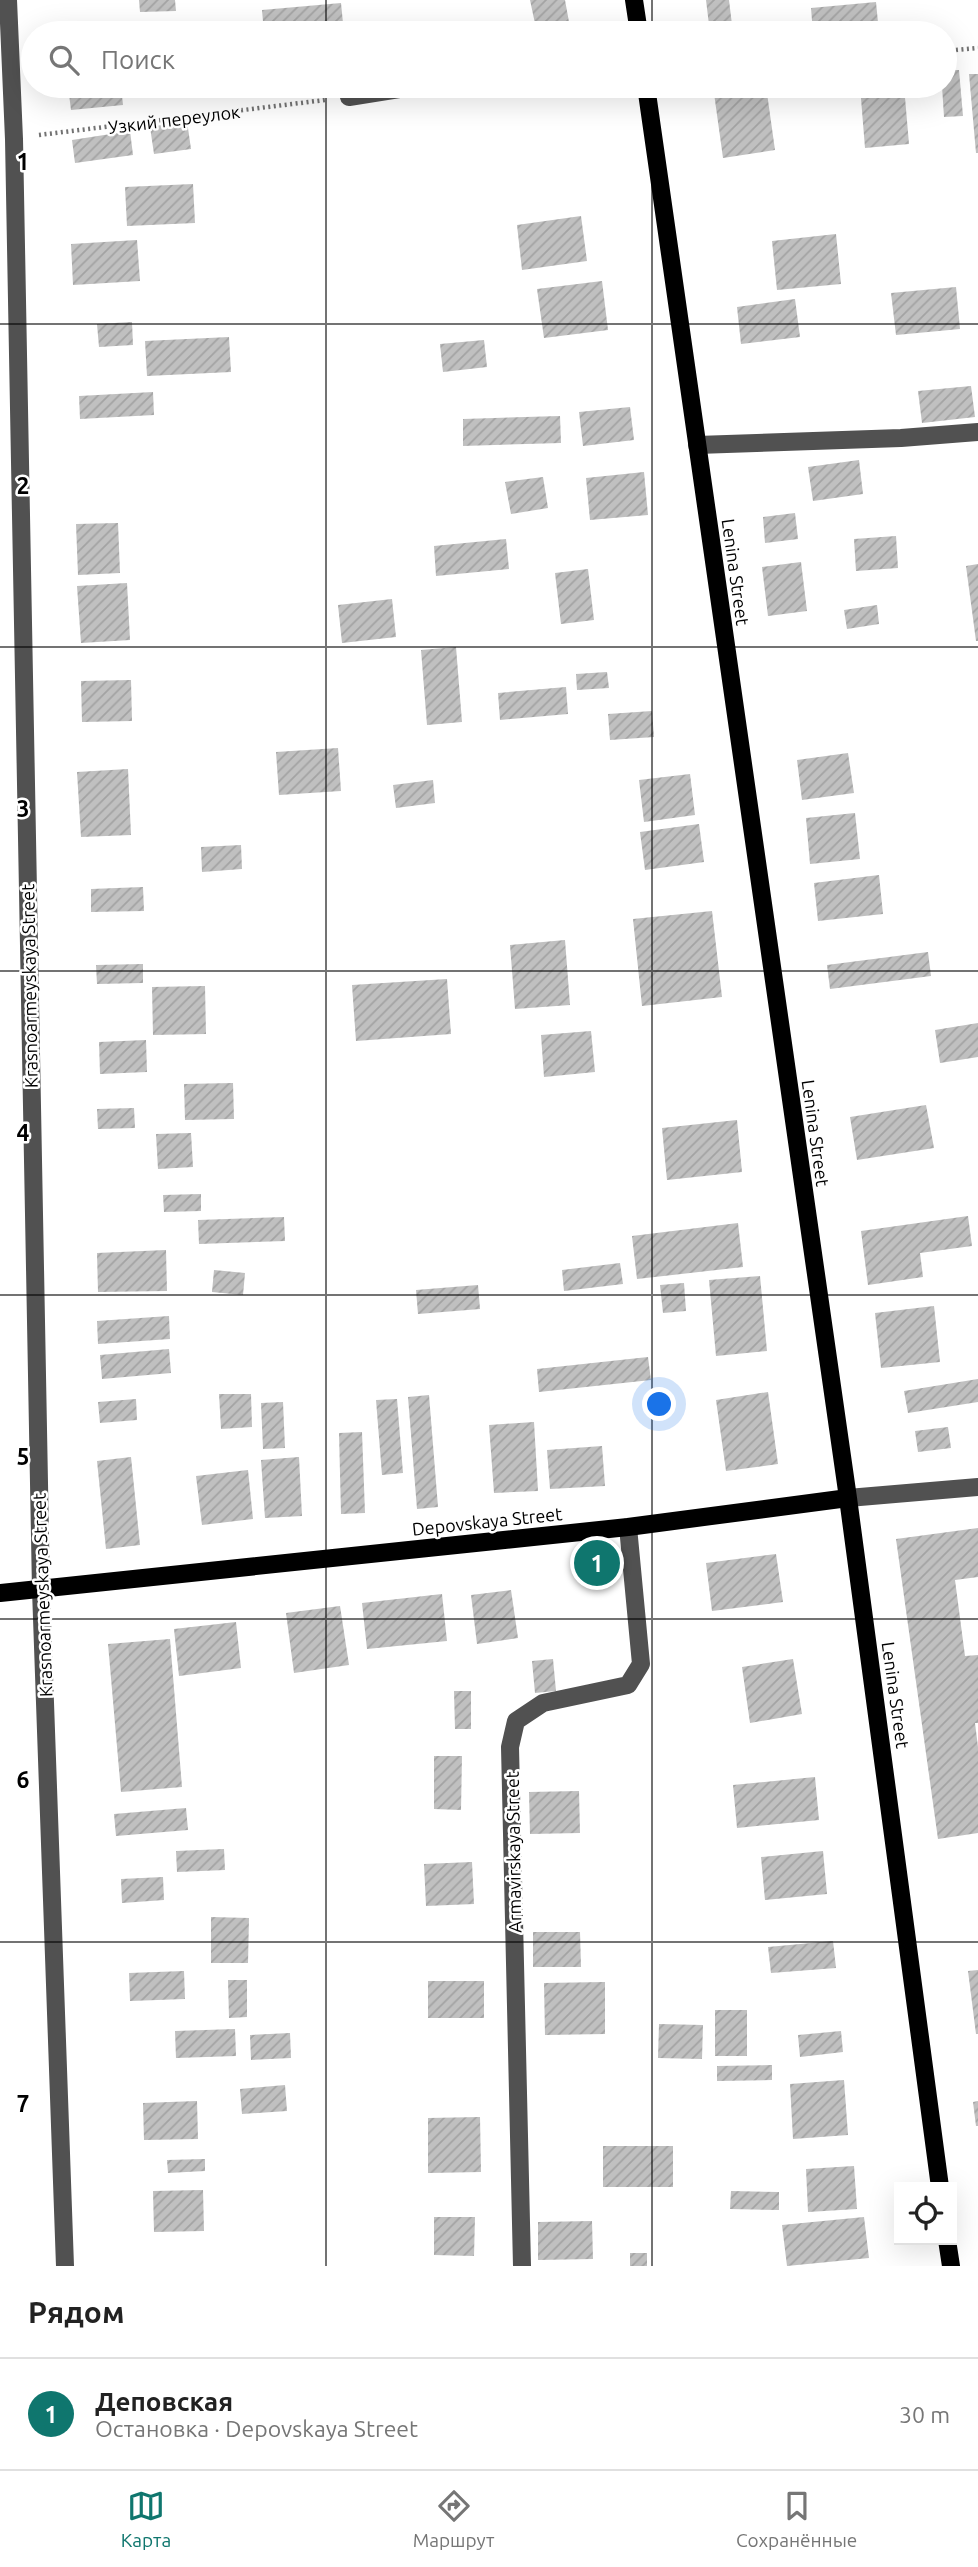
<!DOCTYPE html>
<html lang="ru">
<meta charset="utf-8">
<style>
body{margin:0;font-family:Ubuntu,sans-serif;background:#f6f6f6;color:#222}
.controls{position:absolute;right:21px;bottom:21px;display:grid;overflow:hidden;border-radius:0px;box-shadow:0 7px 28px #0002}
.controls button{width:63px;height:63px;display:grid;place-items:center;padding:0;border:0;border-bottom:2px solid #e0e0e0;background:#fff;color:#222;font:35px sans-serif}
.you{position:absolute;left:660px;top:1405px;width:24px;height:24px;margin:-18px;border:5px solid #fff;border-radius:50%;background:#1a73e8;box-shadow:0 0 0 10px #1a73e833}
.badge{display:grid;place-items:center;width:46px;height:46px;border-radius:50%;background:#0f766e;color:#fff;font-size:23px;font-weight:700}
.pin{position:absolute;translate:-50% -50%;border:4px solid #fff;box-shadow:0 2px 7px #0006}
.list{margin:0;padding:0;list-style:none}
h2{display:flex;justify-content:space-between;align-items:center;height:91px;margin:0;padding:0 28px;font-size:30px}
h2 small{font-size:23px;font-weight:400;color:#767676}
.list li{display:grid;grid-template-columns:46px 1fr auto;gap:21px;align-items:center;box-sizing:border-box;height:112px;padding:0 28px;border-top:2px solid #e0e0e0}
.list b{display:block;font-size:26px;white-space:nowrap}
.list p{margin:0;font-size:23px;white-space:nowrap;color:#767676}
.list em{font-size:23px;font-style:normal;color:#767676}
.icon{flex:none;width:38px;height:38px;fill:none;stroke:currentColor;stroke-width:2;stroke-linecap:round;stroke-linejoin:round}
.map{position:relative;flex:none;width:978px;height:2266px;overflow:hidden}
.search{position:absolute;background:#fff;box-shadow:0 7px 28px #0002;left:21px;right:21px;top:21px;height:77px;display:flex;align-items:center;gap:18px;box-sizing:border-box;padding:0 24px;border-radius:38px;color:#767676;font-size:26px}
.sheet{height:203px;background:#fff}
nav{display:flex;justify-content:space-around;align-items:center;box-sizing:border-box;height:98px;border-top:2px solid #e0e0e0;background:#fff;font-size:19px;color:#767676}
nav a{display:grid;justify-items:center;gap:4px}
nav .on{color:#0f766e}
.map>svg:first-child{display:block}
.building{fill:url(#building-hatch)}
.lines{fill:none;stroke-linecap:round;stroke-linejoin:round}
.path{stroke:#737373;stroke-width:4.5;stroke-dasharray:2 3.5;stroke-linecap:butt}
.minor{stroke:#515151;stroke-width:18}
.major{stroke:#000;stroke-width:18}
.grid{fill:none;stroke:#000;stroke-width:2;stroke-opacity:0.55}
.labels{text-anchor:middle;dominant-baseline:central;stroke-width:5;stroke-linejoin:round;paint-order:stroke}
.street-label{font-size:18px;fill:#000;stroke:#fff}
.grid-label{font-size:23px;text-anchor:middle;font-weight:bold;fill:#000;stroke:#fff;stroke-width:5;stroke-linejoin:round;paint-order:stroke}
</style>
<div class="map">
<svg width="978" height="2266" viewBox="0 0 978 2266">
<defs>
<pattern id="building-hatch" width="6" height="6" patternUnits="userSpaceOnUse" patternTransform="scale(1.75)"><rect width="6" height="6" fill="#c0c0c0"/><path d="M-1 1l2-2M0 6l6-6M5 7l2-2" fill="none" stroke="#a3a3a3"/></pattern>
</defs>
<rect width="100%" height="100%" fill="#fff"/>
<path class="building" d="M139 0H175L176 11 140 12Z
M530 0H565L571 33H537Z
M706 0H729L733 33H710Z
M876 2 879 33H813L811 8Z
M341 3 344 33H264L262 10Z
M945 70H959L963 116 944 117 942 86H945Z
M969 74H978V153H976Z
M68 86H121L123 105 71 110Z
M713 86H766L775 150 723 158Z
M860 86H904L909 144 865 148Z
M187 121 191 149 154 154 150 127Z
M130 131 133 155 75 163 72 140Z
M193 184 195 223 127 226 125 187Z
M581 216 587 261 522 270 517 225Z
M836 234 841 284 777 290 772 241Z
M137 240 140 281 73 285 71 244Z
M602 281 608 330 544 338 537 289Z
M956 287 960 329 896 335 891 293Z
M795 299 800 337 741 344 737 307Z
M132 322 133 345 99 347 97 324Z
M229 337 231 372 147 376 145 341Z
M484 340 487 367 443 372 440 344Z
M971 386 975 417 922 423 918 391Z
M153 392 154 415 80 419 79 396Z
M630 407 634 440 583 446 579 412Z
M560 416 561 443 463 446V419Z
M859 460 863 494 813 501 808 467Z
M644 472 648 515 590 520 586 478Z
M543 477 548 508 511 514 505 482Z
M795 513 798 539 765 543 763 517Z
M118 523 120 573 78 575 76 524Z
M896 536 898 568 856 571 854 539Z
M506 539 509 569 436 576 434 546Z
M801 562 807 611 768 616 762 567Z
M978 564V641H976L966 566Z
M588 569 594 620 561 624 555 573Z
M127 583 130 640 81 643 77 586Z
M392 599 396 637 342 643 338 605Z
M877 605 879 624 847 629 844 610Z
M456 647 462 722 427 725 421 650Z
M607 672 609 688 577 690 576 674Z
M131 680 132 721 82 722 81 681Z
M566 687 568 714 500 720 498 693Z
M652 711 654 737 610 740 608 714Z
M338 748 341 791 279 795 276 752Z
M848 753 854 793 802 800 797 760Z
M128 769 131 835 81 837 77 772Z
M690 774 695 815 644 822 639 780Z
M433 780 435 803 396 808 393 785Z
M855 813 860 859 810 864 806 818Z
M699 824 704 862 645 870 640 832Z
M241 845 242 869 202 872 201 847Z
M879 875 883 914 818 921 814 883Z
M143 887 144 911 91 912V889Z
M712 911 722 997 642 1006 633 919Z
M565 940 570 1005 515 1009 510 945Z
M928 952 931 976 830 989 827 965Z
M143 964V983L97 984 96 965Z
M447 979 451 1034 356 1041 352 985Z
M205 986 206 1034 153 1035 152 987Z
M978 1023V1057L940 1063 935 1030Z
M591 1031 595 1072 544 1077 541 1035Z
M146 1040 147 1072 100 1074 99 1042Z
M233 1083 234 1119 185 1120 184 1084Z
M926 1105 934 1148 857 1160 850 1117Z
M134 1108 135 1128 98 1129 97 1109Z
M737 1120 742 1172 667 1180 662 1128Z
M191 1133 193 1167 158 1169 156 1134Z
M201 1194V1211L164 1212 163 1195Z
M968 1216 972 1246 920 1253 923 1277 868 1285 861 1231Z
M284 1217 285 1241 199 1244 198 1220Z
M738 1223 743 1267 637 1279 632 1236Z
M166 1250 167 1291 98 1292 97 1253Z
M620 1263 623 1284 564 1291 562 1270Z
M214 1270 245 1273 243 1295 212 1292Z
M760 1276 767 1351 716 1356 709 1280Z
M684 1283 686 1311 663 1313 660 1285Z
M478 1285 480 1309 418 1314 416 1290Z
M934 1306 940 1362 881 1368 875 1313Z
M169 1316 170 1339 98 1344 97 1321Z
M169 1349 171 1373 102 1379 100 1355Z
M648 1357 651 1380 539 1392 537 1369Z
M978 1379V1402L908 1413 904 1391Z
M768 1392 778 1464 726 1471 716 1400Z
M219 1394H251L252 1427 221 1429Z
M429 1395 438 1507 417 1509 408 1397Z
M136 1399 137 1420 100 1423 98 1402Z
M397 1399 403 1473 382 1475 376 1400Z
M283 1402 285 1448 263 1449 261 1403Z
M534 1422 538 1491 494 1493 489 1425Z
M948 1427 951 1448 918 1452 915 1431Z
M362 1432 365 1513 341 1514 339 1433Z
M602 1446 605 1486 550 1489 547 1450Z
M131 1457 140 1545 106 1549 97 1461Z
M299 1457 302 1516 265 1518 261 1460Z
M248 1470 253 1519 202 1525 196 1476Z
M978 1528V1577L955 1580 965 1656 978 1655V1723H975L978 1747V1833L938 1839 896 1539Z
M776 1554 783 1602 712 1611 706 1563Z
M511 1590 518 1638 477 1644 471 1595Z
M442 1594 447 1641 367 1649 362 1603Z
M340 1606 349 1665 294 1673 286 1613Z
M236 1622 241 1668 179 1676 174 1629Z
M170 1639 182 1787 121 1792 108 1644Z
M553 1659 556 1691 535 1693 532 1661Z
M793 1659 802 1714 750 1723 742 1667Z
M454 1691H471V1729H455Z
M434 1756H462L461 1810 434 1809Z
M815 1777 819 1820 737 1828 733 1785Z
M579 1791 580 1833 530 1834 529 1792Z
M186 1808 188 1830 116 1836 114 1814Z
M224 1849 225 1870 177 1872 176 1851Z
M823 1851 827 1894 765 1900 761 1857Z
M472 1862 474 1904 426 1906 424 1864Z
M163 1877 164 1900 122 1903 121 1879Z
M211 1917 249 1918 248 1963H211Z
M533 1932H580L581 1967H533Z
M833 1941 836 1968 771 1973 768 1947Z
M978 1970V2034H976L968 1971Z
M184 1971 185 1999 130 2001 129 1973Z
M228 1980H247V2017L229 2018Z
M428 1981H484V2018H428Z
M605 1982V2034L545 2035 544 1983Z
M715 2010H747V2056H715Z
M659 2024 703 2025 702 2059 658 2058Z
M235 2029 236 2056 176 2058 175 2031Z
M841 2031 843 2052 800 2057 798 2035Z
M290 2033 291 2058 251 2060 250 2035Z
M772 2065V2080L717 2081V2066Z
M844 2080 848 2135 793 2139 790 2084Z
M285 2085 287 2111 242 2114 240 2089Z
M197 2101 198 2139 144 2140 143 2103Z
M978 2101V2126H976L973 2102Z
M480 2117 481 2172 428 2173V2118Z
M603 2146H673V2187H603Z
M205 2159V2171L168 2173 167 2160Z
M854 2166 857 2209 808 2212 806 2169Z
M203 2190 204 2231 154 2232 153 2191Z
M731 2191 779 2192V2210L730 2209Z
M434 2217H475L474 2256 434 2255Z
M864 2217 869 2258 787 2266 782 2225Z
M592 2221 593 2259 538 2260V2222Z
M630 2253H647V2266H630Z"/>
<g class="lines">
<path class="path" d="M945 51 978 48
M39 135 325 100"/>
<path class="minor" d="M8 0 14 139 41 1590 65 2266
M349 97 418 86
M697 445 901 438 978 432
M848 1498 978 1487
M522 2266 510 1747 516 1721 543 1703 628 1685 641 1664 628 1527"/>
<path class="major" d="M634 0 639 33
M646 86 848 1498 940 2187
M0 1593 628 1527 848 1498
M947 2240 951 2266"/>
</g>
<path class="grid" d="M326 0V33M652 0V33M326 86V2266M652 86V2266M0 324H978M0 647H978M0 971H978M0 1295H978M0 1619H978M0 1942H978"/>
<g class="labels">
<g class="street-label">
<text transform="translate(174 119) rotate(-7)">Узкий переулок</text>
<text transform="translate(736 572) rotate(82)">Lenina Street</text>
<text transform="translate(29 986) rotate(-91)">Krasnoarmeyskaya Street</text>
<text transform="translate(816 1133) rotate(82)">Lenina Street</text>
<text transform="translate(487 1521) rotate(-6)">Depovskaya Street</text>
<text transform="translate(42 1595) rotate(-92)">Krasnoarmeyskaya Street</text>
<text transform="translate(896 1695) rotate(82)">Lenina Street</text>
<text transform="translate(513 1852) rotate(-91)">Armavirskaya Street</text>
</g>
</g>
<g class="grid-label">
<text x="23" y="170">1</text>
<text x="23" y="494">2</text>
<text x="23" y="817">3</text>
<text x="23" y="1141">4</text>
<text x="23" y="1465">5</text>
<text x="23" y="1788">6</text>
<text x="23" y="2112">7</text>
</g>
</svg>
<div class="controls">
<button><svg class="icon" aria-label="locate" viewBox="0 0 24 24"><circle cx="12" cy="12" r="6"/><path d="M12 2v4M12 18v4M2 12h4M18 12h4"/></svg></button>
</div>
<div class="you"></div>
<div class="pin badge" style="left:597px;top:1563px">1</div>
<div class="search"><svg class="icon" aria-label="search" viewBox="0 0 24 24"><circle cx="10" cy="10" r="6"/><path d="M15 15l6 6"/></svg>Поиск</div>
</div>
<section class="sheet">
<h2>Рядом<small></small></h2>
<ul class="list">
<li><span class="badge">1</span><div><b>Деповская</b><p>Остановка · Depovskaya Street</p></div><em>30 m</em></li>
</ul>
</section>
<nav>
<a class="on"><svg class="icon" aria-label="map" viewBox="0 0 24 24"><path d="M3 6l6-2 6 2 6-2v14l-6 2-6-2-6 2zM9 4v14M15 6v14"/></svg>Карта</a>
<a><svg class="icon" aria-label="directions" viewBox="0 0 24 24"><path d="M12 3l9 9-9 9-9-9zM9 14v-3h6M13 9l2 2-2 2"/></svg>Маршрут</a>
<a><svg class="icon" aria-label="saved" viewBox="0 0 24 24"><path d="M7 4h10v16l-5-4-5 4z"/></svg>Сохранённые</a>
</nav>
